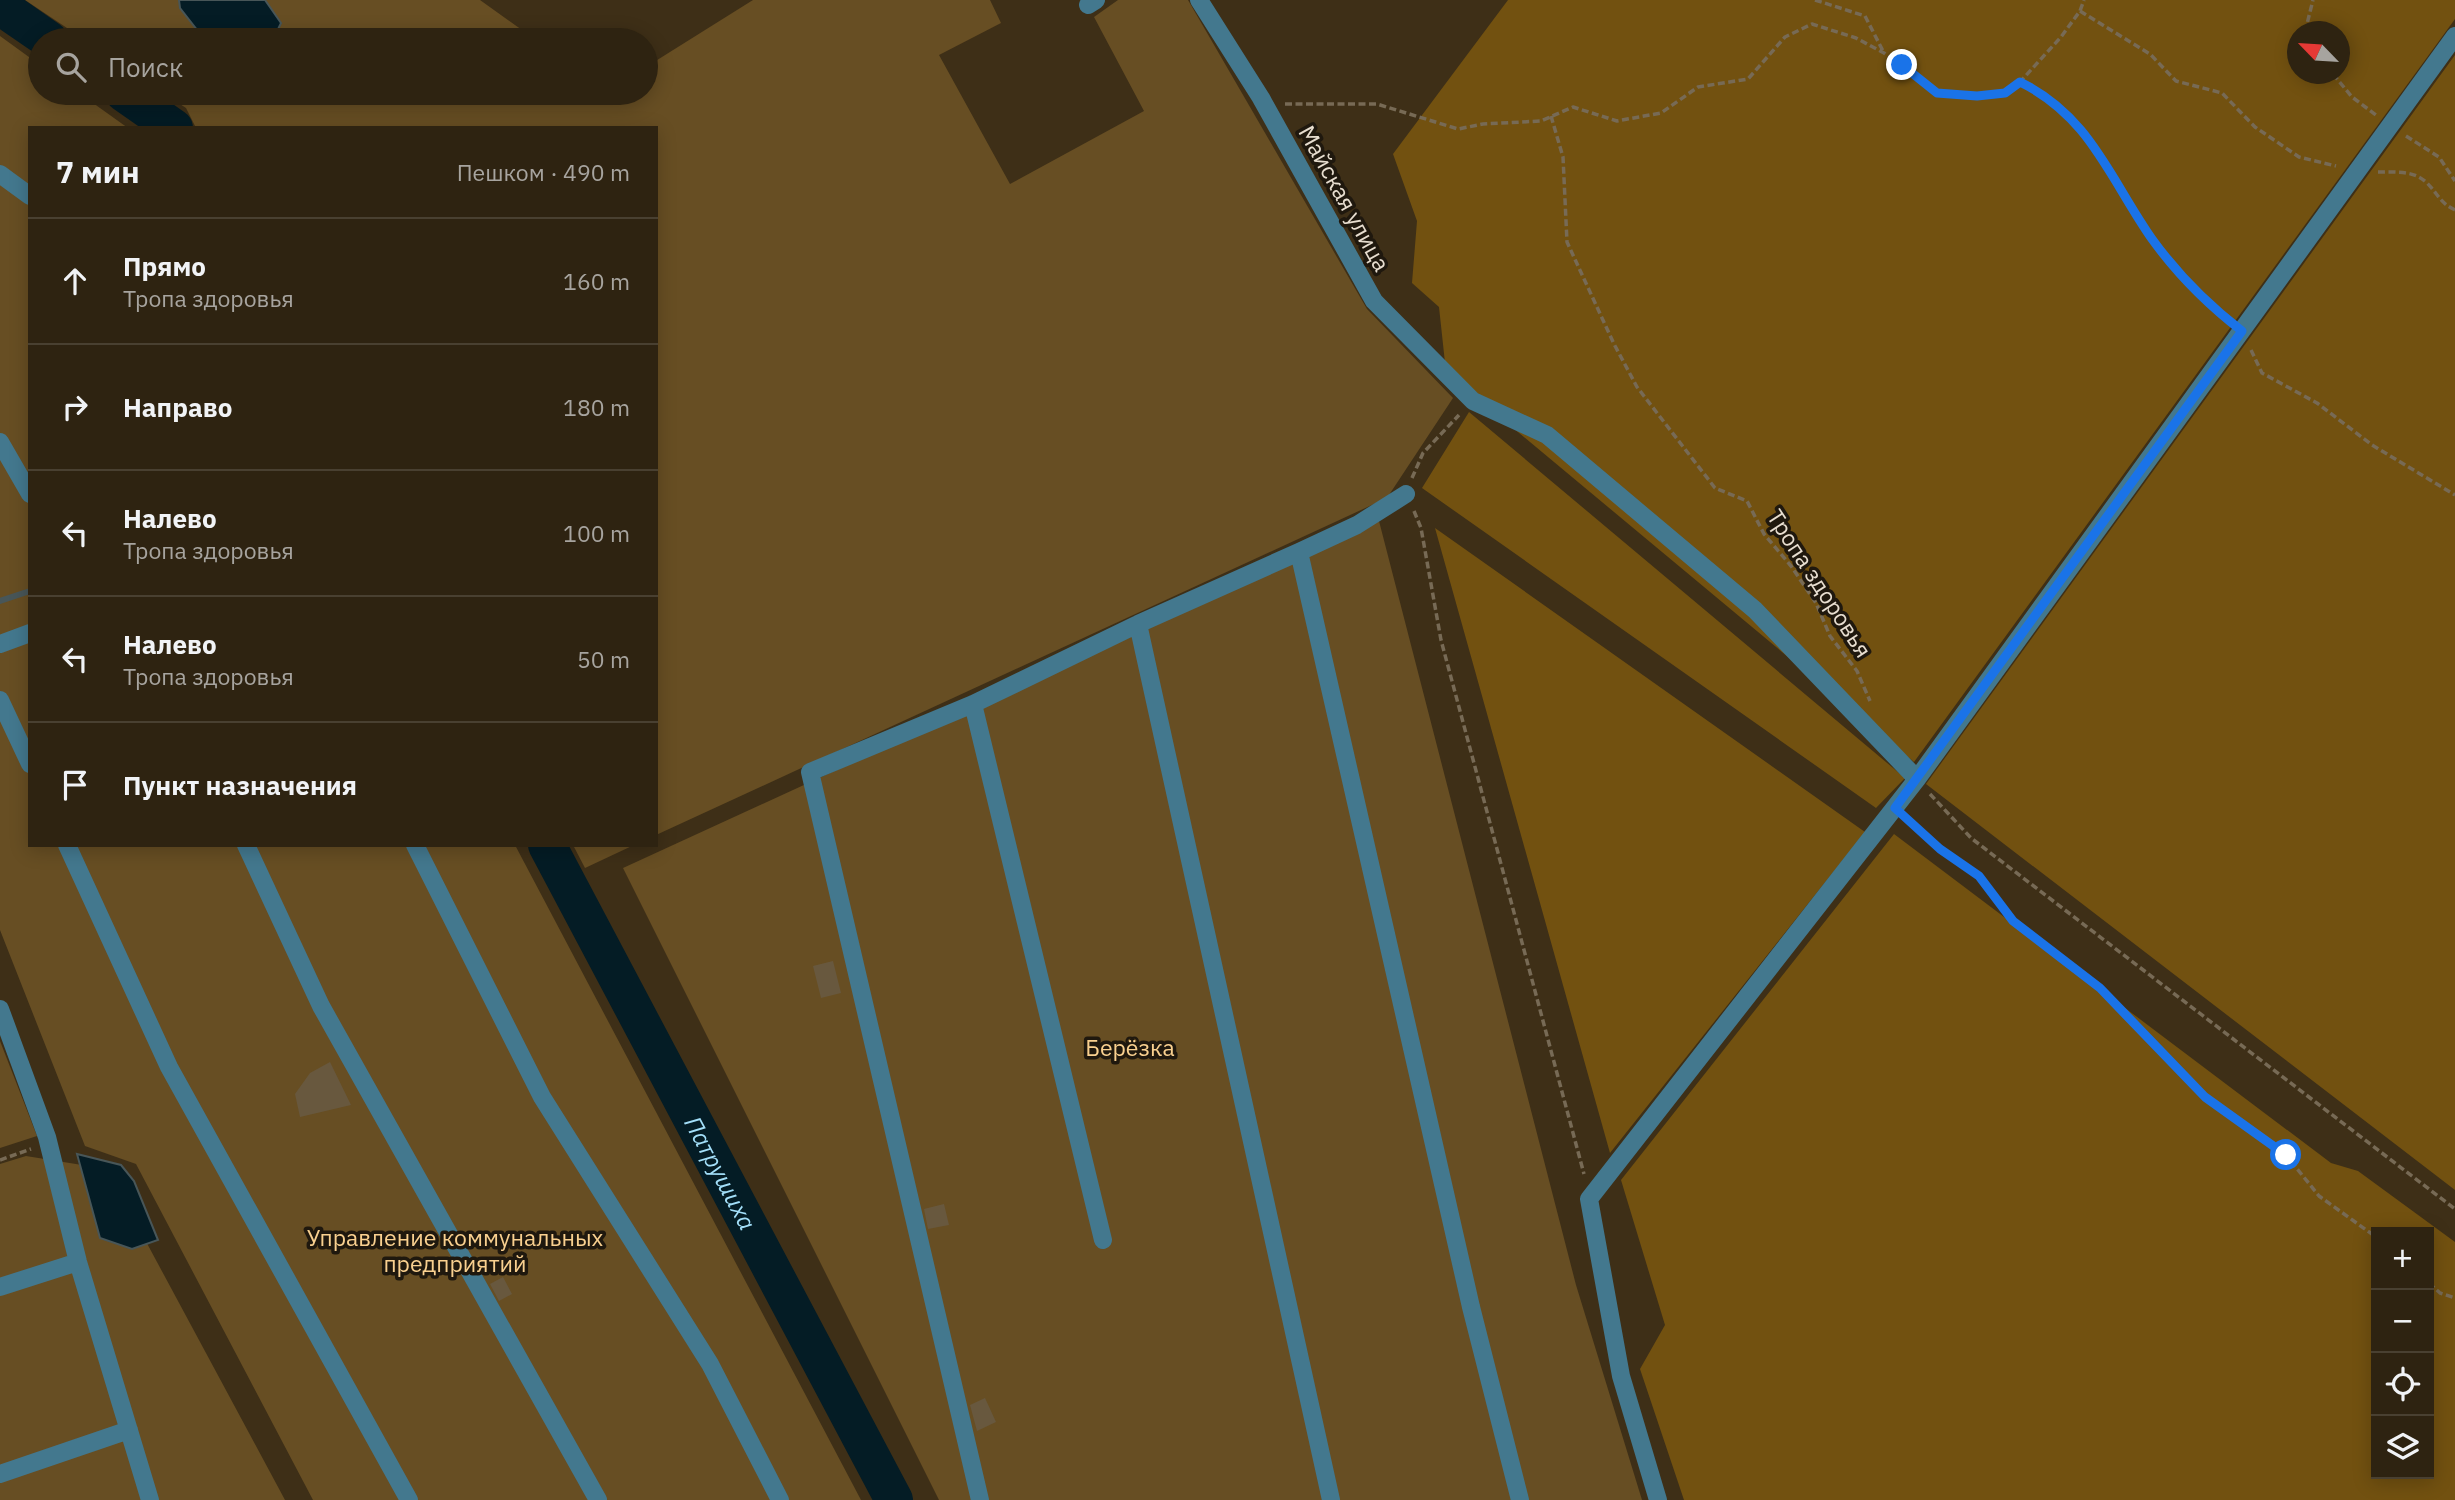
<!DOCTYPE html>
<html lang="ru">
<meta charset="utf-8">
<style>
body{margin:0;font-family:"IBM Plex Sans",sans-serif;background:#3a2f1f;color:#f1f3f6}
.controls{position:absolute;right:21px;bottom:21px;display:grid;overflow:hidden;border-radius:0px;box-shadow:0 4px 18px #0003}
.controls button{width:63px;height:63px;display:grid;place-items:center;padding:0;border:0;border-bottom:2px solid #494031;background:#2e2311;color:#f1f3f6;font:35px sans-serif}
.compass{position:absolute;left:2287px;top:21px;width:63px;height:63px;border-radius:50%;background:#2e2311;box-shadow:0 4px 18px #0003;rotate:295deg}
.stop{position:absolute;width:21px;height:21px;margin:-16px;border:5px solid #1a73e8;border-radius:50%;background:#fff}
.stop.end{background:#1a73e8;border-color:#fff;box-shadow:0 2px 7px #0008}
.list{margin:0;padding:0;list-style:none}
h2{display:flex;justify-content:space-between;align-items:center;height:91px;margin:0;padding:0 28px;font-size:30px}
h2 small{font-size:23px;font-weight:400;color:#a7a49f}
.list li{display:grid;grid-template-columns:46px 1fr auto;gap:21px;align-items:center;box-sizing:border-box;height:126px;padding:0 28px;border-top:2px solid #494031}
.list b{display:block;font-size:26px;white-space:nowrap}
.list p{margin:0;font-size:23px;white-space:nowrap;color:#a7a49f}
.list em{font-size:23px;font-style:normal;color:#a7a49f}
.icon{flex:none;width:38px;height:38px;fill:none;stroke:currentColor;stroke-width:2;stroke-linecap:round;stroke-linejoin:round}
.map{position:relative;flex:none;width:2455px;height:1500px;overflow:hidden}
.search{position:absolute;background:#2e2311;box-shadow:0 4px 18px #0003;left:28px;top:28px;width:630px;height:77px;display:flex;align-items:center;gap:18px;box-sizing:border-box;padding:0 24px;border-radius:38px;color:#a7a49f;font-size:26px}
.panel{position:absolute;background:#2e2311;box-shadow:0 4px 18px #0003;left:28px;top:126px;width:630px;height:721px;border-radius:0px}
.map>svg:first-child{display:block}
.green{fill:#674e23}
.forest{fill:#725110;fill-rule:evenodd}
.water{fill:#041c25;stroke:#485658;stroke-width:2}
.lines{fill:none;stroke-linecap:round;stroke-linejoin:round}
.stream{stroke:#485658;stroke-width:6}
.river{stroke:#041c25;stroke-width:38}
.building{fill:#68583e}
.path{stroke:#776a55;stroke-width:3.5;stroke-dasharray:7 3.5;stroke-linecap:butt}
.minor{stroke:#43788e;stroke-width:18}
.route{stroke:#1a73e8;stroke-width:9}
.labels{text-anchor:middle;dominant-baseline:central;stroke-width:7;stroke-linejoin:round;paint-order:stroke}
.street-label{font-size:23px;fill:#e8ded0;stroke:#1f180e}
.park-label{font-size:23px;fill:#f9d08f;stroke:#1f180e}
.water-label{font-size:24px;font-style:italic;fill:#a3dff9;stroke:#1f180e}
</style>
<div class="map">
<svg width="2455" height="1500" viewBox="0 0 2455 1500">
<rect width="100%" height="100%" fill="#3e2f17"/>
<path class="green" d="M25 0H480L536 40H85Z
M753 0H990L1001 23 939 55 1010 184 1144 111 1094 17 1118 0H1188L1367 309 1453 398 1387 498 656 835V128H196L186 108 163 93H646V67Z
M0 36 40 65V93H79L128 128H30V845H515L861 1500H313L136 1164 85 1146 0 930Z
M1379 521 1576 1285 1642 1500H939L623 868Z
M573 845H634L585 868Z
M0 1041 37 1136 0 1148Z
M26 1156 107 1169 285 1500H0V1164Z"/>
<path class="forest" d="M1508 0H2455V19L1914 762 1446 372 1439 307 1412 283 1417 221 1393 154ZM2298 32H2340V74H2298Z
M2455 55V1190L1926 784Z
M1469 412 1905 778 1876 808 1422 488Z
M1435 528 1865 832 1610 1153Z
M1894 834 2331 1163 2358 1171 2455 1242V1500H1684L1640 1369 1665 1325 1621 1180ZM2429 1232V1474H2376V1232Z"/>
<path class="water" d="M179 0H265L281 23 273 40H205L180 8Z
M77 1154 121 1165 134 1181 158 1240 132 1249 100 1238Z"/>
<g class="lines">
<path class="stream" d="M0 601 30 591"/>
<g class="river">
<path d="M0 6 49 40"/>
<path d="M124 93 174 128"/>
<path id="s1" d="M547 845 894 1500"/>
</g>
</g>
<path class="building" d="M833 961 841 993 821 998 813 966Z
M330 1062 351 1105 300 1117 295 1094 310 1073Z
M944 1204 949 1225 928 1229 924 1209Z
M503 1277 512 1294 499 1301 490 1284Z
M985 1398 996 1422 977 1431 970 1405Z"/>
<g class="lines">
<path class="path" d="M1815 0 1865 16 1883 51
M2080 11 2150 54 2176 81 2222 93 2255 127 2299 157 2336 166
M2305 32 2313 0
M2333 74 2352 97 2376 115
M2020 82C2077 110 2094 150 2126 200 2154 245 2187 287 2227 320
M1285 104H1377L1458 129 1483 124 1541 121 1573 107 1617 121 1661 113 1698 87 1748 79 1785 37 1812 24 1856 38 1884 53 1937 93 1977 96 2005 93 2020 82 2061 37 2080 11 2084 0
M1551 116 1563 157 1567 242 1614 344 1637 387 1715 488 1747 501 1764 534 1791 566 1816 603 1830 636 1857 671 1870 701
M2406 136 2439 157 2455 181
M2378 172C2395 172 2414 170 2427 183 2438 194 2440 203 2455 210
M2251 350 2262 373 2317 403 2372 445 2455 495
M1412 478 1423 453 1459 415
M1414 511 1421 528 1441 640 1584 1174
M1930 794 1971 838 2455 1209
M1909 821 1940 849 1980 876 2013 921 2100 988 2205 1097 2286 1155 2319 1196 2376 1237
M0 1160 31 1149
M2429 1283 2440 1293 2455 1298"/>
<path class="minor" d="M1199 0 1261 98 1374 301 1473 401 1547 435 1755 610 1917 779
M1088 5 1096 0
M0 174 30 196
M0 442 30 494
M1299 552 1471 1307 1520 1500
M1138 624 1331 1500
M0 644 30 633
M0 700 30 764
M973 704 1103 1240
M67 845 169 1067 409 1500
M246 845 321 1006 598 1500
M415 845 542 1097 710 1364 780 1500
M0 1009 47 1137 78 1262 150 1500
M0 1287 78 1262
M0 1474 129 1430
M980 1500 810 772 973 704 1138 624 1299 552 1357 525 1406 494
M1658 1500 1621 1376 1589 1199 1917 779 2455 36"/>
</g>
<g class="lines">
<path class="route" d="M1902 65 1937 93 1977 96 2005 93 2020 82C2090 116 2110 179 2152 239 2178 275 2207 304 2242 331L1895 808 1940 849 1979 876 2013 921 2100 988 2205 1097 2286 1155"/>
</g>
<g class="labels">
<g class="street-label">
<text transform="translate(1345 198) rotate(61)">Майская улица</text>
<text transform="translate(1820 583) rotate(57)">Тропа здоровья</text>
</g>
<g class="park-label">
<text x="1130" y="1047">Берёзка</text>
<text x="455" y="1237">Управление коммунальных<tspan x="455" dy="26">предприятий</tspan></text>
</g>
<g class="water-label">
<text stroke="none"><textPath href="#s1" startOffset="371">Патрушиха</textPath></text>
</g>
</g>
</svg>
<div class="controls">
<button>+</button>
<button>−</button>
<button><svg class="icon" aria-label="locate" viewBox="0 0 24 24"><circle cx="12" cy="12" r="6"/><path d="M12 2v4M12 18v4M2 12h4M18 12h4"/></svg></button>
<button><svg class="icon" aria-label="layers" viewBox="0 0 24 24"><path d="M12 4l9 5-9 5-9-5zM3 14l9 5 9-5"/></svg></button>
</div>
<svg class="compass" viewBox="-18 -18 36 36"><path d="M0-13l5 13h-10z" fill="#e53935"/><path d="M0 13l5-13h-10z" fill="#a7a49f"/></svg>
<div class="stop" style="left:2286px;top:1155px"></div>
<div class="stop end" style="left:1902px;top:65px"></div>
<div class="search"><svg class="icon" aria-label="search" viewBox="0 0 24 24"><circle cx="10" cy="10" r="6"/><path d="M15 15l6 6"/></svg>Поиск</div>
<section class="panel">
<h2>7 мин<small>Пешком · 490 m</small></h2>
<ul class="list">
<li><svg class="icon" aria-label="ahead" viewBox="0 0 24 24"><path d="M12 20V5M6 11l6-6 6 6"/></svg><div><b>Прямо</b><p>Тропа здоровья</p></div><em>160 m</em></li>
<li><svg class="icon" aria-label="right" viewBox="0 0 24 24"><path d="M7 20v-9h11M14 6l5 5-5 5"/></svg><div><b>Направо</b></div><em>180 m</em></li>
<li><svg class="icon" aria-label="left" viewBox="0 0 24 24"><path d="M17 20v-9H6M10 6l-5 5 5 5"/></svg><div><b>Налево</b><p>Тропа здоровья</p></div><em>100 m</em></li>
<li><svg class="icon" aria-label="left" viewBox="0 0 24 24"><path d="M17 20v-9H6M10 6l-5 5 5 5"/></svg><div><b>Налево</b><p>Тропа здоровья</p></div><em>50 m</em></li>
<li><svg class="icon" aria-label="arrive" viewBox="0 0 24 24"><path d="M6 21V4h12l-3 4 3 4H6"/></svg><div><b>Пункт назначения</b></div></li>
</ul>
</section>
</div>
